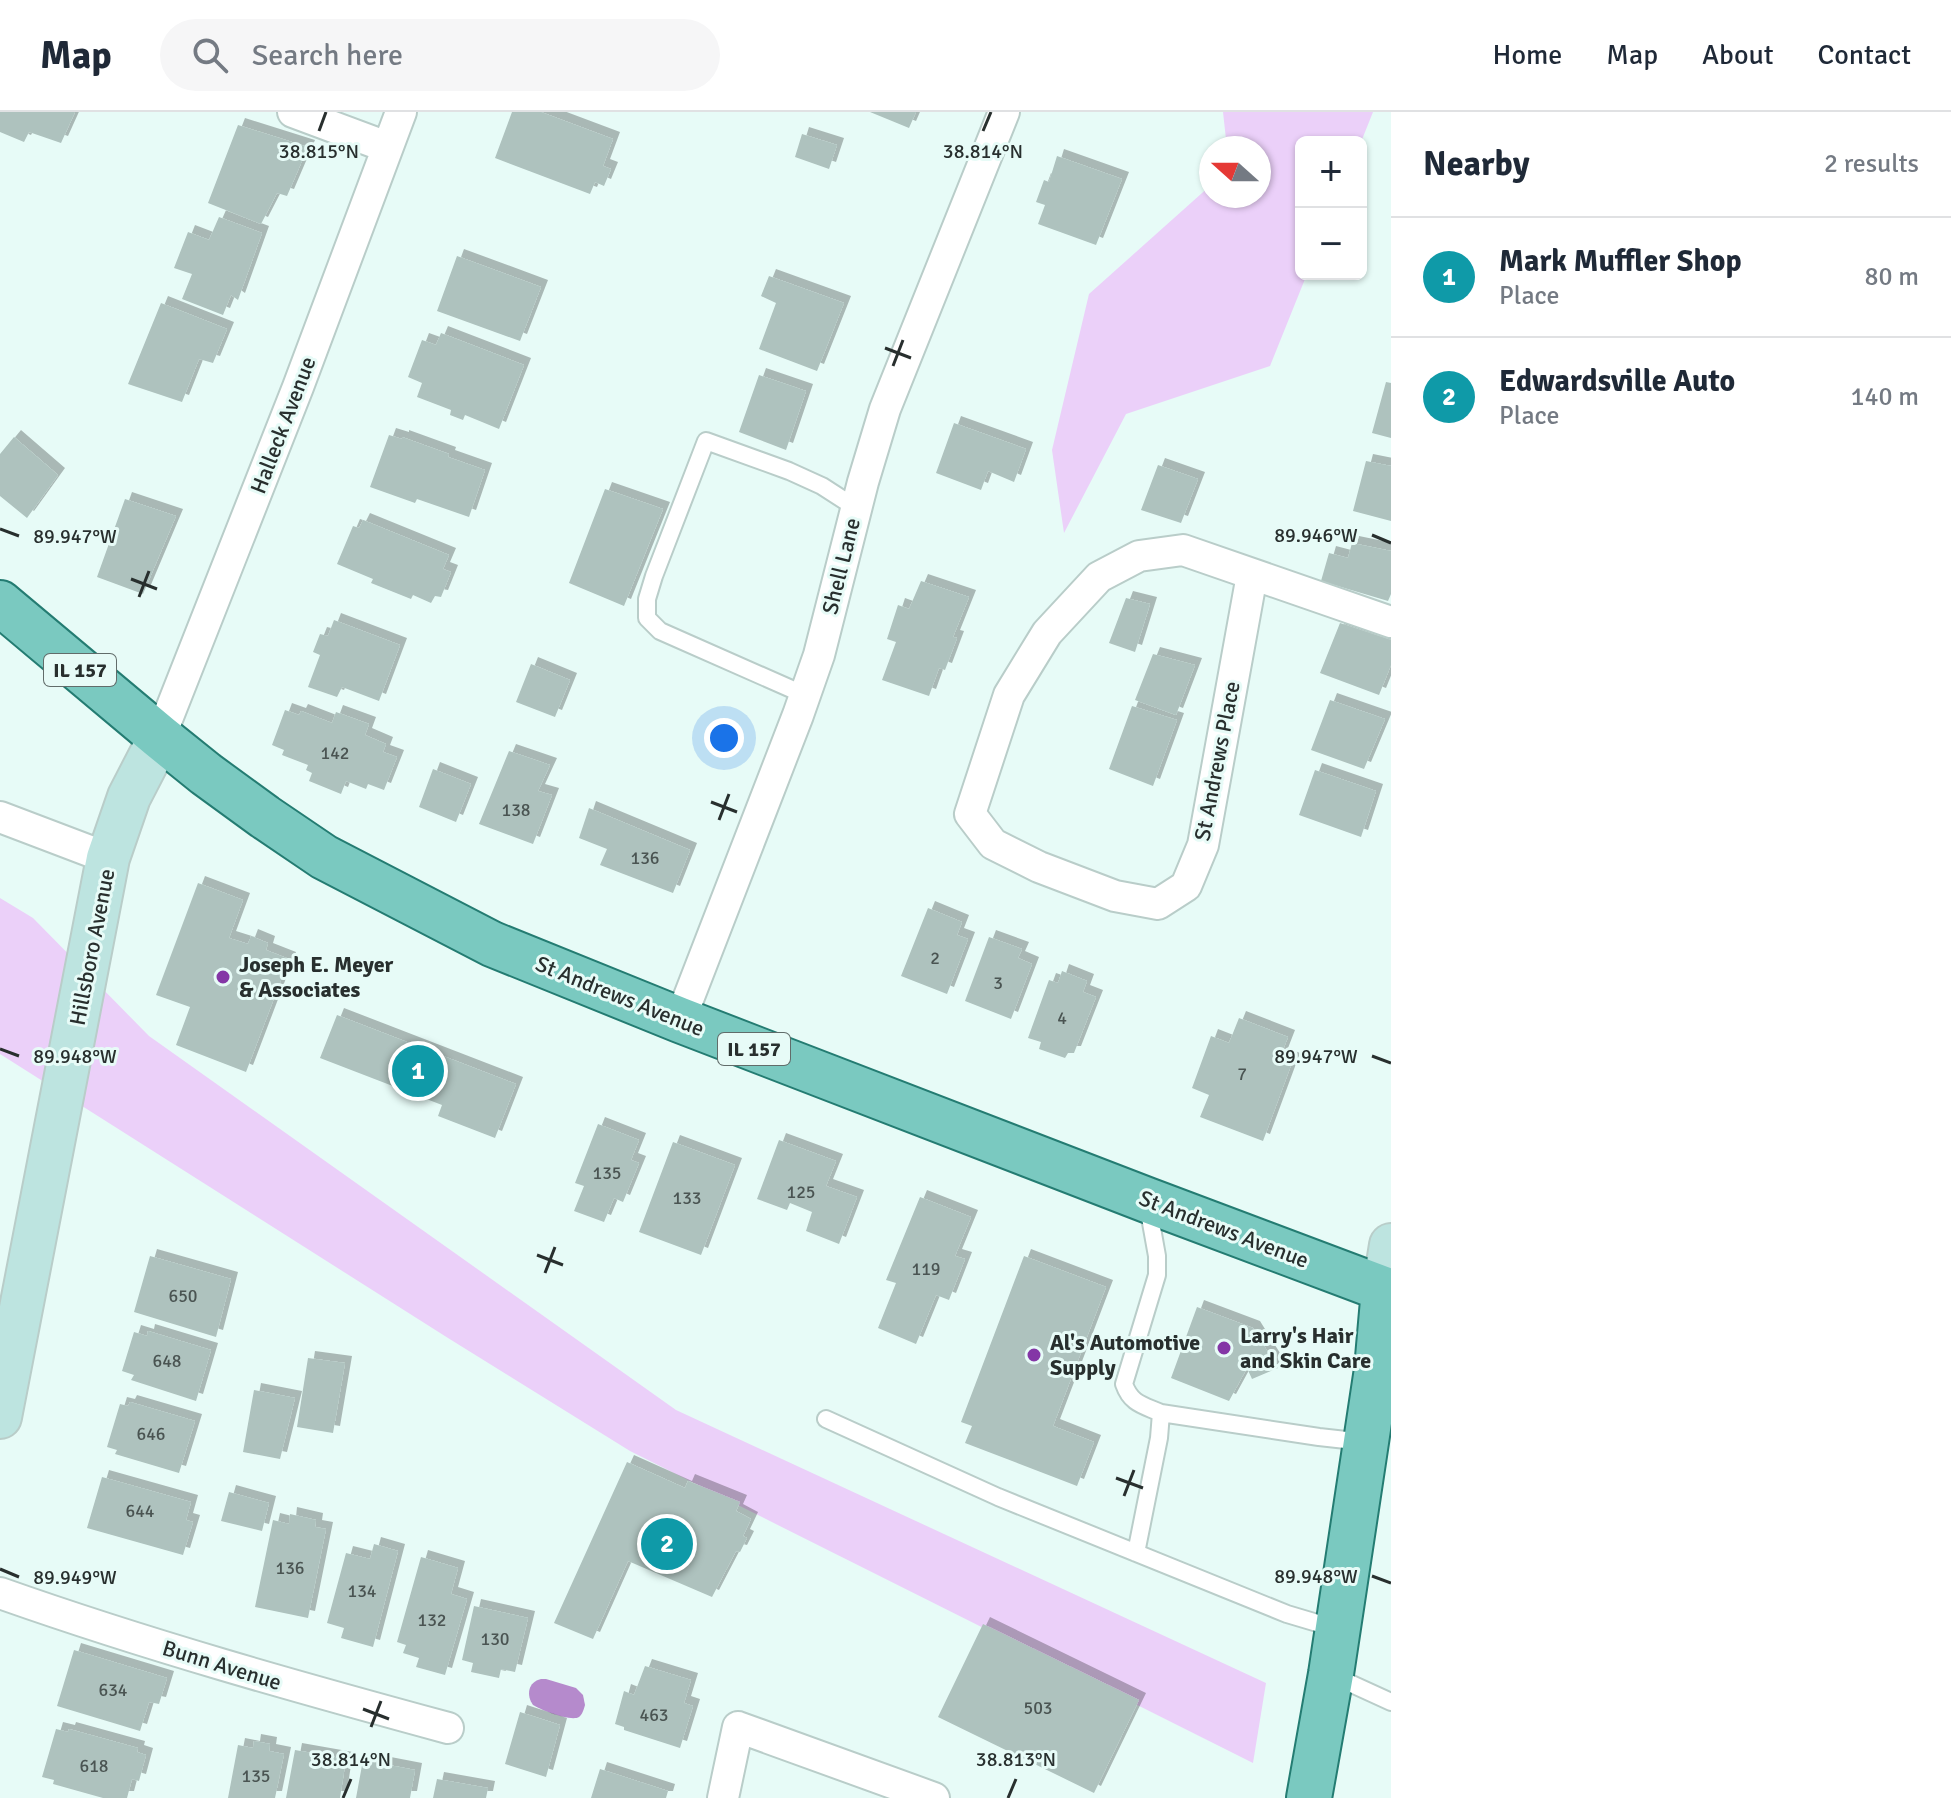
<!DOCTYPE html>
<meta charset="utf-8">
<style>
body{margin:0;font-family:Signika,sans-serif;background:#f6f6f7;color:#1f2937}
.controls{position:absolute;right:24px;top:24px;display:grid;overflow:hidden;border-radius:12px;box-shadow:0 2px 6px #0004}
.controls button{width:72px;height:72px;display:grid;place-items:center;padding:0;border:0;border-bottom:2px solid #e0e1e3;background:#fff;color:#1f2937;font:40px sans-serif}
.compass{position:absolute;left:1199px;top:24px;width:72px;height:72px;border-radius:50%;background:#fff;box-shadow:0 2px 6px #0004;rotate:291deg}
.you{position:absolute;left:724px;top:626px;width:28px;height:28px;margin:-20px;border:6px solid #fff;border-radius:50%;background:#1a73e8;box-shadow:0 0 0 12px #1a73e833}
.badge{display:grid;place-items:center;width:52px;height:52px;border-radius:50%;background:#7c3aed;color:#fff;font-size:26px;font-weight:700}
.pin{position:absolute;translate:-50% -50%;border:4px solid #fff;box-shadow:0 2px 8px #0006}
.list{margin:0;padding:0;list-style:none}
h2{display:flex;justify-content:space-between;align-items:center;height:104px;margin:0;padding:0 32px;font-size:34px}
h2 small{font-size:26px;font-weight:400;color:#747a83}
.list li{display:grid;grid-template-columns:52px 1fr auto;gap:24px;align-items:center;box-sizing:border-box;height:120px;padding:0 32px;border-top:2px solid #e0e1e3}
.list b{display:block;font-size:30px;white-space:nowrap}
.list p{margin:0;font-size:26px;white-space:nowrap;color:#747a83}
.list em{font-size:26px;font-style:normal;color:#747a83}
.icon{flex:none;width:44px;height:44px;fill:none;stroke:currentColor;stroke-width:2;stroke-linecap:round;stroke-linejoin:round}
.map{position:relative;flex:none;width:1391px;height:1686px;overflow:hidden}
header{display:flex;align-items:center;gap:48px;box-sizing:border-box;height:112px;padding:0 40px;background:#fff;border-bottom:2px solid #e0e1e3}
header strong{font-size:38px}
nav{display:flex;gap:44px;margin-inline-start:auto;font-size:28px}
.search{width:560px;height:72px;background:#f6f6f7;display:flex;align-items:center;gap:20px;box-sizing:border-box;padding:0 28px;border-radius:44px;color:#747a83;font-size:30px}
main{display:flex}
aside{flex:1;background:#fff}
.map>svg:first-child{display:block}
.green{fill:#ebd0f9}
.water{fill:#b58acc}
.building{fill:#aec2be;filter:url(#shadow)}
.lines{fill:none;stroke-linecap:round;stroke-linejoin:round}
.lane-casing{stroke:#b9cdc9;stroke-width:20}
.street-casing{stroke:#b9cdc9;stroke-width:34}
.secondary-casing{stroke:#b9cdc9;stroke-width:46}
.primary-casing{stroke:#247c72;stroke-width:48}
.lane{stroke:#fff;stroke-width:16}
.street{stroke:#fff;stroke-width:30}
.secondary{stroke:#bde4e0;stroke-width:42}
.primary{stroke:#7ac9c0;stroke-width:44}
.ticks{fill:none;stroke:#282f2e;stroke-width:3}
.poi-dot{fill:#8436a6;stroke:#e7fbf7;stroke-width:3}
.labels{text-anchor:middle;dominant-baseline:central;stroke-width:6;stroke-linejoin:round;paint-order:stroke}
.number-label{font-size:18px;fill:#4a5452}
.shield{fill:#e7fbf7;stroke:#616c6a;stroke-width:2}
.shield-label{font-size:20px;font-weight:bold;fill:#282f2e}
.street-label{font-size:22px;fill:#282f2e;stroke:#e7fbf7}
.poi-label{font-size:22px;font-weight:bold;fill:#282f2e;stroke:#e7fbf7;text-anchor:start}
.ticks-label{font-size:20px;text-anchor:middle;fill:#282f2e;stroke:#e7fbf7;stroke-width:6;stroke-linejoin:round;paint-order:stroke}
</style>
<header>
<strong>Map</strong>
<div class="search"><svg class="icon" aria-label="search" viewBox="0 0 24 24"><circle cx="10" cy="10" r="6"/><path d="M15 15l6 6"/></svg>Search here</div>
<nav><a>Home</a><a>Map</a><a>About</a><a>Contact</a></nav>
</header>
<main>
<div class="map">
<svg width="1391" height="1686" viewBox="0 0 1391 1686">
<defs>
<filter id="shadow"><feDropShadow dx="7" dy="-7" stdDeviation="0" flood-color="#0004"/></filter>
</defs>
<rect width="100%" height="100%" fill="#e7fbf7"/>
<path class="green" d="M1223 0H1373L1361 30H1301V162H1307L1270 254 1126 302 1064 421 1052 338 1089 182 1211 73V84H1259V36H1227Z
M0 786 33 806 149 924 676 1298 1266 1571 1253 1651 630 1339 448 1226 0 942Z"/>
<path class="water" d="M541 1567H546L576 1576 583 1583 585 1593C584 1597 582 1603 579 1605 571 1610 541 1598 533 1593 526 1583 528 1570 541 1567Z"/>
<path class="building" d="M0 0H75L61 31 29 20 24 30 0 20Z
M512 0H541L613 27 603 54 611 57 604 74 595 70 590 82 495 46Z
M870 0H916L909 16Z
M238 13 308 35 287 84 277 81 261 112 208 91Z
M802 22 837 33 829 57 795 45Z
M1057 44 1122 67 1096 133 1038 112 1045 93 1036 90 1044 68 1049 70Z
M219 105 262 121 238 188 231 183 223 203 182 187 192 162 174 156 188 120 209 128Z
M457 144 541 175 520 229 437 199Z
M769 164 844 191 817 259 759 237 776 191 761 184Z
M161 191 227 217 213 251 199 247 182 290 128 272Z
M441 221 524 253 499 317 465 303 463 308 450 303 451 298 417 285 422 271 408 265 422 228 436 233Z
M759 263 806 279 786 338 739 320Z
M1386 270 1391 271V326L1372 321Z
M954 311 1026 337 1014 370 988 359 981 378 936 361Z
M389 323 402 327V325L449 342 448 345 485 358 469 405 417 387 415 391 370 375Z
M14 325 58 363 27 406 0 384V342Z
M1366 349 1391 354V409L1353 399Z
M1158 353 1198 367 1181 411 1141 398Z
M605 377 663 397 624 494 569 471Z
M125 387 176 404 143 482 97 465Z
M363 408 449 443 443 457 451 460 441 485 435 484 431 491 413 483 411 487 371 471 373 467 337 452 353 414 359 416Z
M1352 431 1391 439V482L1388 489 1321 469 1329 441 1348 446Z
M921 469 969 485 953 525 957 526 945 558 939 556 929 584 882 568 896 530 887 527 898 493 909 497Z
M1126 486 1150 492 1135 540 1109 531Z
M334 508 400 533 379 589 342 575 337 585 308 575 320 543 313 540 320 522 328 524Z
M1340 511 1391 528V553L1379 583 1320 561Z
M1153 542 1195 553 1176 603 1135 588Z
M531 552 570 568 555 605 516 590Z
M1330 588 1385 607 1364 657 1311 638Z
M1132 594 1177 608 1153 674 1109 657Z
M285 598 299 603 301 599 332 611 336 600 369 612 365 623 386 632 383 640 397 645 384 678 368 672 366 677 346 669 341 682 309 669 312 661 306 658 308 653 282 643 284 638 272 633Z
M509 639 550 653 538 679 552 683 533 732 479 712Z
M433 657 471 672 456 710 419 695Z
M1315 658 1376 679 1361 725 1299 703Z
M589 696 690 738 673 781 600 753 607 737 579 726Z
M198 771 243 788 229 826 248 832 251 824 268 831 266 838 289 847 246 960 176 933 190 895 156 883Z
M928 796 962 810 957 823 968 827 947 882 901 864Z
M989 825 1022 837 1018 846 1032 852 1011 907 965 889Z
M1062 859 1087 869 1083 880 1096 885 1074 941H1068L1065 946 1039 937 1041 930 1028 926 1049 868 1058 871Z
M337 903 516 972 495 1026 438 1004 442 993 320 946Z
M1239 906 1288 925 1281 943 1293 948 1263 1029 1200 1005 1209 983 1192 976 1211 924 1229 931Z
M598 1012 639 1028 631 1048 639 1051 623 1090 614 1086 604 1110 574 1099 584 1074 575 1071Z
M779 1028 836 1049 826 1074 857 1085 839 1132 806 1119 812 1100 790 1091 787 1098 757 1087Z
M673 1030 735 1053 701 1143 639 1120Z
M920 1085 971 1105 955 1144 965 1147 949 1188 936 1183 916 1232 878 1216 896 1171 886 1168Z
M150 1144 231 1167 216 1225 134 1200Z
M1024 1144 1106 1175 1053 1314 1094 1330 1077 1374 965 1331 972 1314 961 1310Z
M1197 1195 1253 1216 1278 1256 1252 1267 1247 1256 1229 1289 1171 1266Z
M148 1219 211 1238 196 1289 131 1268 134 1263 122 1259 134 1220 147 1224Z
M308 1246 345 1251 333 1321 297 1315Z
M254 1278 295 1286 280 1347 243 1340Z
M130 1290 195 1309 179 1361 115 1342 117 1338 107 1335 120 1292 128 1294Z
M627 1350 685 1376 688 1369 740 1390 736 1399 751 1407 743 1424 747 1426 740 1440 736 1439 712 1485 628 1449 593 1527 554 1511Z
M102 1365 191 1390 186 1408 193 1410 183 1443 87 1416Z
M229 1380 269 1391 262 1419 221 1409Z
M290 1402 316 1408 315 1415 326 1417 308 1506 255 1495 273 1408 289 1412Z
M374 1432 398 1439 373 1535 341 1526 344 1516 327 1511 346 1441 370 1447Z
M421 1445 458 1456 451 1482 467 1487 445 1563 416 1555 419 1546 403 1541 406 1533 397 1530Z
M474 1494 528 1506 515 1560 501 1557 499 1566 471 1560 473 1551 462 1548Z
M983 1512 1139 1588 1094 1681 938 1605Z
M74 1538 167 1566 159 1592 149 1590 140 1619 57 1594Z
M645 1554 691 1568 684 1591 693 1594 680 1636 624 1618V1615L615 1612 624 1579 634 1583Z
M520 1600 560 1613 546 1665 505 1652Z
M56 1617 68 1620 69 1617 138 1636 137 1640 146 1643 139 1669 132 1667 127 1686H103L53 1672 54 1668 42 1665Z
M254 1629 270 1632 269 1639 284 1642 275 1686H228L238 1633 253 1636Z
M295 1638 346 1647 340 1686H286Z
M363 1648 415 1658 410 1686H356Z
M600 1657 668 1679 666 1686H591Z
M437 1667 488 1676 486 1686H433Z"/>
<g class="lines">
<g class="lane-casing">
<path id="lane" d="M805 583 660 519 647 506V487L654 464 706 329 789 359 822 374 856 396
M1148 1094 1157 1144V1163L1124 1272C1131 1292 1143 1293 1161 1301
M826 1307 998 1385 1287 1502 1334 1516
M1136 1441 1159 1326 1161 1301 1319 1325 1364 1330
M1332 1563 1391 1590"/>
</g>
<g class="street-casing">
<path id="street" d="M293 0 387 35
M1252 463 1203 733 1186 774 1158 792 1115 784 1039 755 993 732 970 702 1009 583 1047 521 1099 465 1139 444 1183 438 1391 510
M160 625 298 275 401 0
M0 705 108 746
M680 908 798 603 819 543 863 370 885 297 1004 0
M0 1481C147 1533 297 1575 448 1616
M723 1686 738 1615 934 1686"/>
</g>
<g class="secondary-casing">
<path id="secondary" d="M1384 1177 1391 1133
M0 1305 108 746 129 685 160 625"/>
</g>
<g class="primary-casing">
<path id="primary" d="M0 491 160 625 206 662 265 705 324 745 492 832 680 908 1147 1088 1384 1177 1377 1257 1331 1562 1309 1686"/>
</g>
<use href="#lane" class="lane"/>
<use href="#street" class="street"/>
<use href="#secondary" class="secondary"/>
<use href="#primary" class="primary"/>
</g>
<path class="ticks" d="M319 19 326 0M983 19 991 0M885 236 911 246M893 254 903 228M0 417 19 424M1372 423 1391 431M131 467 157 477M139 485 149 459M711 690 737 700M719 708 729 682M0 937 19 944M1372 944 1391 951M537 1143 563 1153M545 1161 555 1135M1116 1366 1143 1376M1124 1384 1134 1358M0 1457 19 1465M1372 1464 1391 1471M363 1597 389 1607M371 1615 381 1589M343 1686 351 1667M1008 1686 1016 1667"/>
<g class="poi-dot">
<circle cx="223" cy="865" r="8"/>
<circle cx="1224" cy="1236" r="8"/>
<circle cx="1034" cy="1243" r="8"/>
</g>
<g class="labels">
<g class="number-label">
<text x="335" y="641">142</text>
<text x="516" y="698">138</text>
<text x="645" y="746">136</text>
<text x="935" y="846">2</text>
<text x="998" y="871">3</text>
<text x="1062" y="906">4</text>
<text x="1242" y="962">7</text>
<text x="607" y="1061">135</text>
<text x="801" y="1080">125</text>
<text x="687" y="1086">133</text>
<text x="926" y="1157">119</text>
<text x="183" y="1184">650</text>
<text x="167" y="1249">648</text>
<text x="151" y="1322">646</text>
<text x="140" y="1399">644</text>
<text x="290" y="1456">136</text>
<text x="362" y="1479">134</text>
<text x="432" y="1508">132</text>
<text x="495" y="1527">130</text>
<text x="113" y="1578">634</text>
<text x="1038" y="1596">503</text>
<text x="654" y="1603">463</text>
<text x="94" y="1654">618</text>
<text x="256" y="1664">135</text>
</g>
<g class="shield">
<rect x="44" y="542" width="72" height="32" rx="6"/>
<rect x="718" y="921" width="72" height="32" rx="6"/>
</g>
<g class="shield-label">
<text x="80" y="558">IL 157</text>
<text x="754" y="937">IL 157</text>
</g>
<g class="street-label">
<text transform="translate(283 313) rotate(-69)">Halleck Avenue</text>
<text transform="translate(841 454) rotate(-76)">Shell Lane</text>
<text transform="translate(1217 649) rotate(-79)">St Andrews Place</text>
<text transform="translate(92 835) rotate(-79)">Hillsboro Avenue</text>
<text transform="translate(620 884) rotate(22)">St Andrews Avenue</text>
<text transform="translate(1224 1117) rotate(21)">St Andrews Avenue</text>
<text transform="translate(222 1553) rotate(17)">Bunn Avenue</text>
</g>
<g class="poi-label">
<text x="239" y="852">Joseph E. Meyer<tspan x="239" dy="25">&amp; Associates</tspan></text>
<text x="1240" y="1223">Larry's Hair<tspan x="1240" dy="25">and Skin Care</tspan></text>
<text x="1050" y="1230">Al's Automotive<tspan x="1050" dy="25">Supply</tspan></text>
</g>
</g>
<g class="ticks-label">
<text x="319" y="46">38.815°N</text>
<text x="983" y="46">38.814°N</text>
<text x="1316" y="430">89.946°W</text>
<text x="75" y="431">89.947°W</text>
<text x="1316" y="951">89.947°W</text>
<text x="75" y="951">89.948°W</text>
<text x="1316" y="1471">89.948°W</text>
<text x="75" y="1472">89.949°W</text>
<text x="351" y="1654">38.814°N</text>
<text x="1016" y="1654">38.813°N</text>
</g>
</svg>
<div class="controls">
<button>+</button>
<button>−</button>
</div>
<svg class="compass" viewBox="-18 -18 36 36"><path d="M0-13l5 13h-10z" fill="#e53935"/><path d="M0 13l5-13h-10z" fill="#747a83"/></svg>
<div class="you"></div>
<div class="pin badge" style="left:418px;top:959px;background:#0f9aa8">1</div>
<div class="pin badge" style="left:667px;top:1432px;background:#0f9aa8">2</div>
</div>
<aside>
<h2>Nearby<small>2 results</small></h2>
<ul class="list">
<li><span class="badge" style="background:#0f9aa8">1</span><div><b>Mark Muffler Shop</b><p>Place</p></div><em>80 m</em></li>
<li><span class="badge" style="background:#0f9aa8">2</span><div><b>Edwardsville Auto</b><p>Place</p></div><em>140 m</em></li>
</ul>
</aside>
</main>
